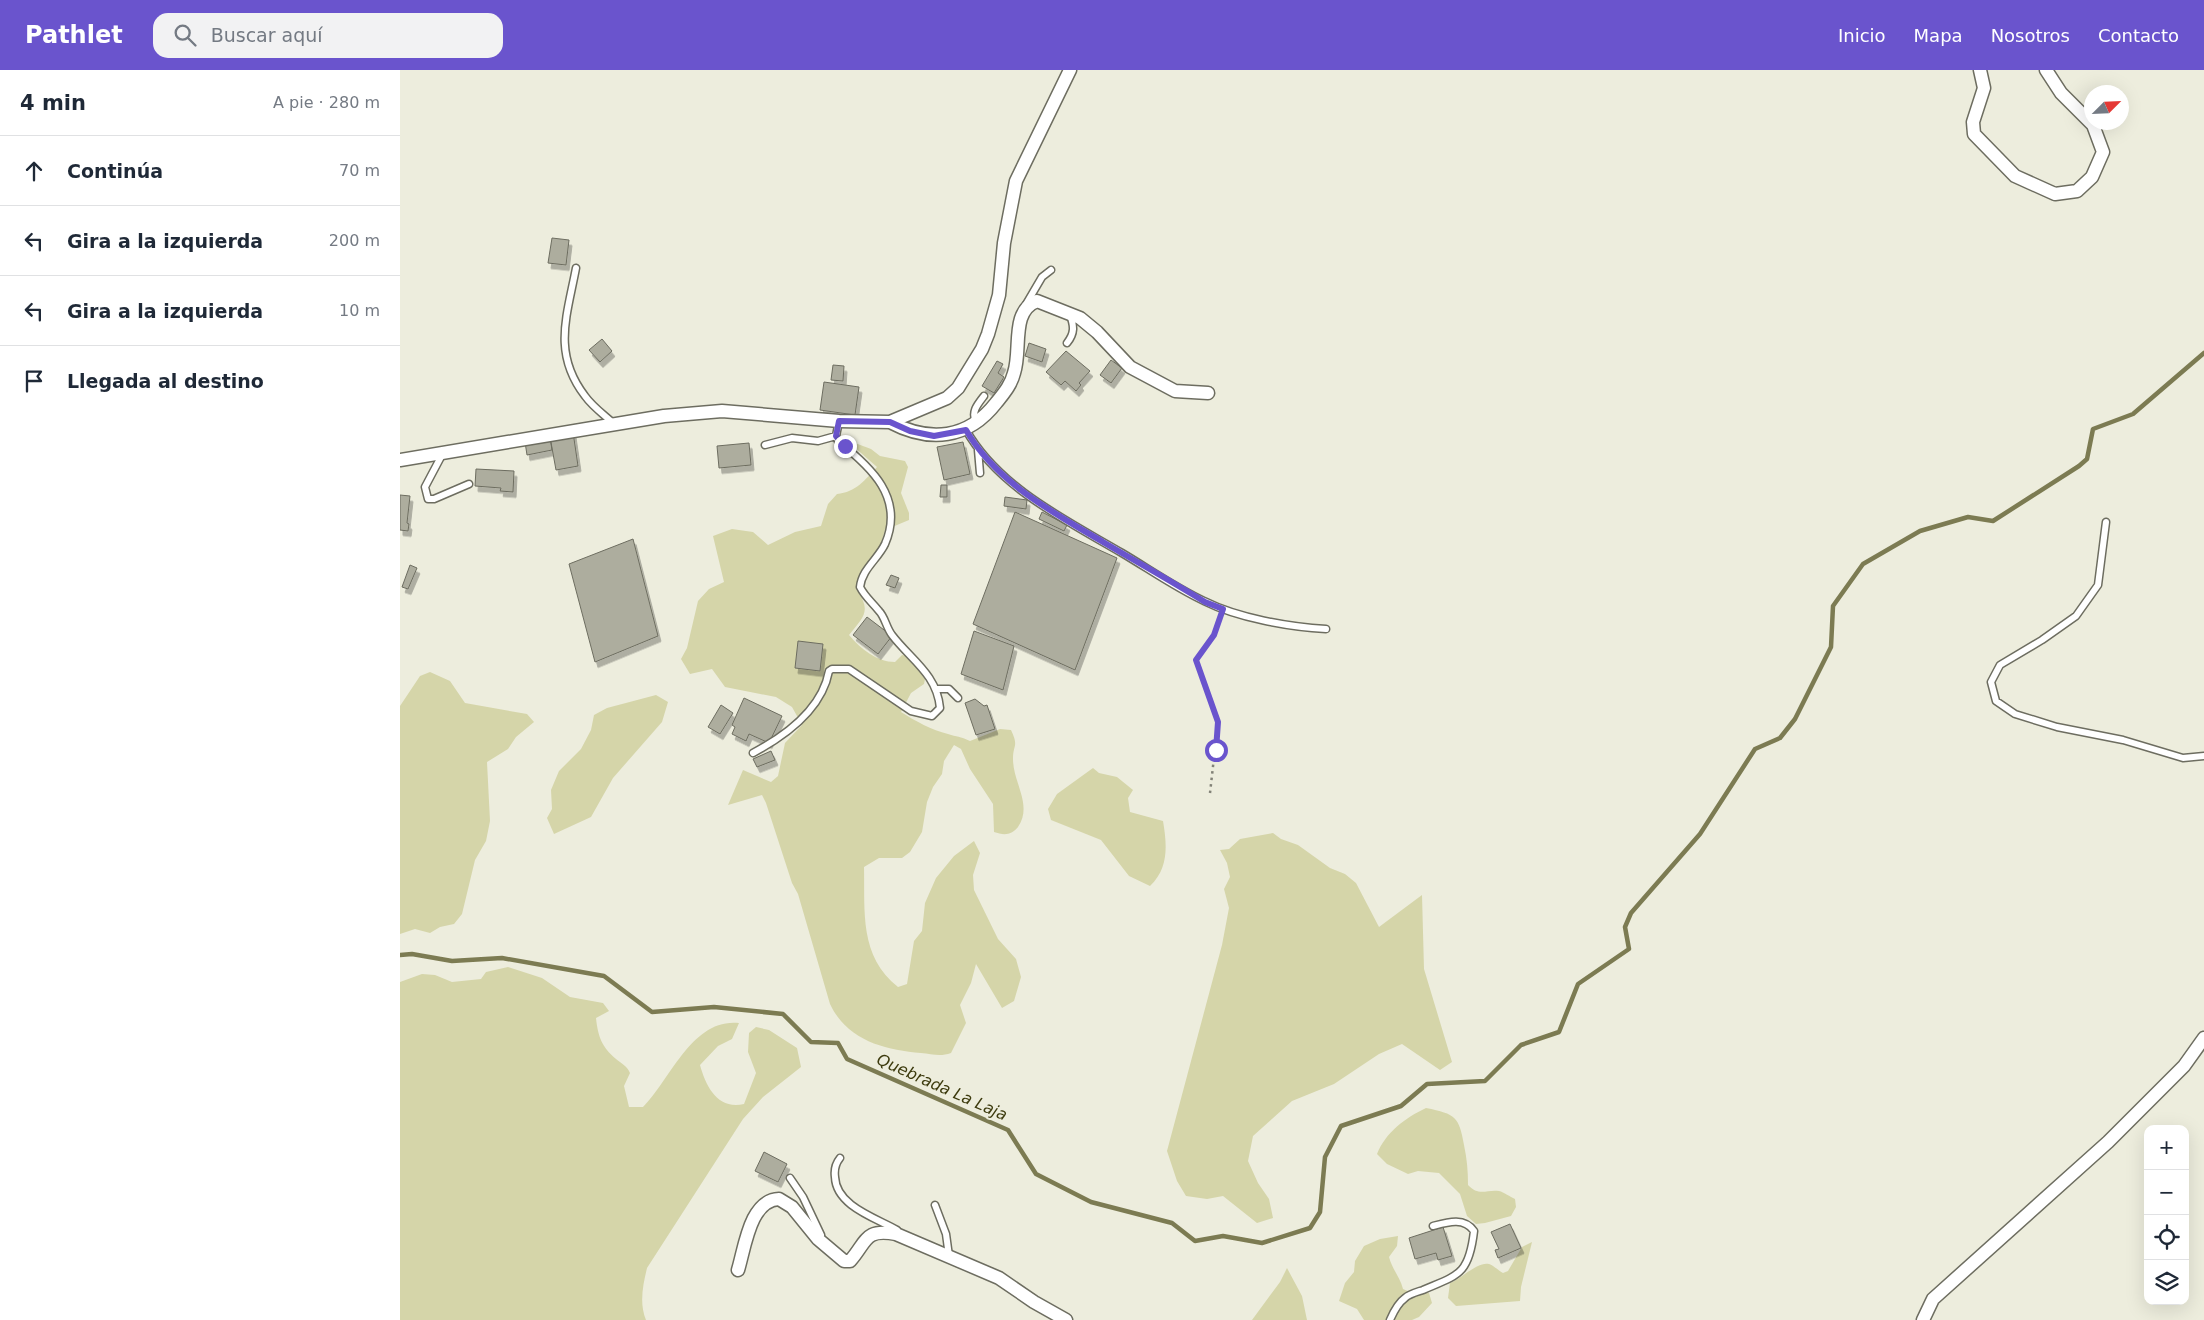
<!DOCTYPE html>
<html lang="es">
<meta charset="utf-8">
<style>
body{margin:0;font-family:"DejaVu Sans",sans-serif;background:#f2f2f3;color:#1f2937}
.controls{position:absolute;right:15px;bottom:15px;display:grid;overflow:hidden;border-radius:10px;box-shadow:0 5px 20px #0002}
.controls button{width:45px;height:45px;display:grid;place-items:center;padding:0;border:0;border-bottom:1px solid #e0e1e3;background:#fff;color:#1f2937;font:25px sans-serif}
.compass{position:absolute;left:1684px;top:15px;width:45px;height:45px;border-radius:50%;background:#fff;box-shadow:0 5px 20px #0002;rotate:66deg}
.stop{position:absolute;width:15px;height:15px;margin:-11px;border:4px solid #6a54cd;border-radius:50%;background:#fff}
.stop.end{background:#6a54cd;border-color:#fff;box-shadow:0 1px 5px #0008}
.list{margin:0;padding:0;list-style:none}
h2{display:flex;justify-content:space-between;align-items:center;height:65px;margin:0;padding:0 20px;font-size:21px}
h2 small{font-size:16px;font-weight:400;color:#747a83}
.list li{display:grid;grid-template-columns:32px 1fr auto;gap:15px;align-items:center;box-sizing:border-box;height:70px;padding:0 20px;border-top:1px solid #e0e1e3}
.list b{display:block;font-size:19px;white-space:nowrap}
.list em{font-size:16px;font-style:normal;color:#747a83}
.icon{flex:none;width:28px;height:28px;fill:none;stroke:currentColor;stroke-width:2;stroke-linecap:round;stroke-linejoin:round}
.map{position:relative;flex:none;width:1804px;height:1250px;overflow:hidden}
header{display:flex;align-items:center;gap:30px;box-sizing:border-box;height:70px;padding:0 25px;background:#6a54cd;color:#fff}
header strong{font-size:24px}
nav{display:flex;gap:28px;margin-inline-start:auto;font-size:18px}
.search{width:350px;height:45px;background:#f2f2f3;display:flex;align-items:center;gap:12px;box-sizing:border-box;padding:0 18px;border-radius:15px;color:#747a83;font-size:19px}
main{display:flex}
aside{flex:1;background:#fff}
.map>svg:first-child{display:block}
.green{fill:#d5d5a9}
.lines{fill:none;stroke-linecap:round;stroke-linejoin:round}
.stream{stroke:#7c7b52;stroke-width:4.5}
.building{fill:#adad9e;stroke:#6d6d60;filter:url(#shadow)}
.service-casing{stroke:#6d6d60;stroke-width:9}
.minor-casing{stroke:#6d6d60;stroke-width:15}
.path{stroke:#828277;stroke-width:2.5;stroke-dasharray:2.5 4;stroke-linecap:butt}
.service{stroke:#fff;stroke-width:6}
.minor{stroke:#fff;stroke-width:12}
.route{stroke:#6a54cd;stroke-width:6}
.labels{text-anchor:middle;dominant-baseline:central;stroke-width:4;stroke-linejoin:round;paint-order:stroke}
.water-label{font-size:16px;font-style:italic;fill:#3d3b0e;stroke:#ededdd}
</style>
<header>
<strong>Pathlet</strong>
<div class="search"><svg class="icon" aria-label="search" viewBox="0 0 24 24"><circle cx="10" cy="10" r="6"/><path d="M15 15l6 6"/></svg>Buscar aquí</div>
<nav><a>Inicio</a><a>Mapa</a><a>Nosotros</a><a>Contacto</a></nav>
</header>
<main>
<aside>
<h2>4 min<small>A pie · 280 m</small></h2>
<ul class="list">
<li><svg class="icon" aria-label="ahead" viewBox="0 0 24 24"><path d="M12 20V5M6 11l6-6 6 6"/></svg><div><b>Continúa</b></div><em>70 m</em></li>
<li><svg class="icon" aria-label="left" viewBox="0 0 24 24"><path d="M17 20v-9H6M10 6l-5 5 5 5"/></svg><div><b>Gira a la izquierda</b></div><em>200 m</em></li>
<li><svg class="icon" aria-label="left" viewBox="0 0 24 24"><path d="M17 20v-9H6M10 6l-5 5 5 5"/></svg><div><b>Gira a la izquierda</b></div><em>10 m</em></li>
<li><svg class="icon" aria-label="arrive" viewBox="0 0 24 24"><path d="M6 21V4h12l-3 4 3 4H6"/></svg><div><b>Llegada al destino</b></div></li>
</ul>
</aside>
<div class="map">
<svg width="1804" height="1250" viewBox="0 0 1804 1250">
<defs>
<filter id="shadow"><feDropShadow dx="3" dy="5.5" stdDeviation="0" flood-color="#0004"/></filter>
</defs>
<rect width="100%" height="100%" fill="#ededdd"/>
<path class="green" d="M455 373 471 379 480 386 505 391 508 397 501 423 509 443V450L485 460 479 479 458 510 456 519C472 541 464 546 449 565 461 579 477 592 495 592L502 585 508 586 525 609 524 614 511 623 501 642C515 651 532 660 548 664 557 667 560 666 570 671L600 659 611 660C619 677 613 674 613 689 613 713 633 735 618 757 611 766 603 765 594 762L593 734 570 699 561 679 554 675 544 691 542 704 533 717 527 732 522 762 510 782 502 788H479L464 797C465 842 459 886 498 917L507 914 514 871 522 861 525 833 536 808 554 786 574 771 580 783 573 805 574 820 598 869 616 889 621 907 614 931 602 938 576 894 571 913 560 935 566 953 551 983C540 987 532 984 521 983 484 980 447 970 430 934L398 824 392 813 366 733 362 725 328 735 343 700 371 712 378 706 385 673 402 655 392 637 376 627 325 617 312 599 290 604 281 589 287 578 298 531 309 519 324 512 313 466 332 459 353 462 368 475 395 462 421 456 428 434 437 424C456 422 465 410 477 397L453 376Z
M30 602 50 611 65 633 127 644 134 652 116 667 108 679 87 692 90 751 86 771 75 790 62 844 54 854 40 857 30 863 15 859 0 864V636L20 606Z
M256 625 268 632 262 652 213 708 191 747 154 764 147 748 152 739 151 720 159 701 181 679 191 660 194 645 207 638Z
M693 698 699 703 717 707 733 720 728 728 730 742 763 751C767 775 769 798 750 816L729 806 701 770 651 750 648 739 657 724Z
M873 763 881 769 898 775 930 798 945 804 956 813 979 857 1022 825 1024 899 1052 992 1040 1000 1002 974 979 984 934 1014 892 1031 853 1066 848 1091 858 1113 869 1129 873 1148 857 1153 823 1126 807 1129 786 1126 777 1111 767 1081 822 875 829 838 824 819 830 807 827 793 820 780 829 779 840 769Z
M108 897 142 908 170 927 203 933 209 941 196 948C198 967 202 977 216 989 222 994 227 996 230 1003L224 1016 229 1037H243C271 1009 292 948 339 953L332 969 318 976 300 995C306 1017 318 1040 344 1034L356 1003 348 982 349 963 356 957 369 960 397 978 401 997 363 1027 343 1049 247 1198C243 1215 239 1233 246 1250H0V912L22 904 35 905 52 912 81 909 86 902Z
M1026 1038C1056 1044 1059 1047 1064 1075 1067 1089 1068 1101 1068 1115 1079 1127 1087 1119 1099 1121 1104 1122 1110 1127 1115 1129L1116 1137 1111 1146 1085 1153 1076 1154 1067 1146 1060 1124 1039 1103 1018 1101 1008 1104 987 1094 977 1084C986 1062 1005 1048 1026 1038Z
M998 1166 997 1176 989 1187C992 1199 1000 1207 1003 1219L1012 1223H1029L1032 1233 1019 1247 1012 1250H964L957 1239 939 1231 945 1213 954 1202 955 1191 964 1176 980 1169Z
M1132 1172 1121 1217 1120 1231 1056 1236 1048 1228 1050 1213C1061 1209 1078 1191 1089 1194 1093 1195 1099 1201 1103 1203L1108 1201 1122 1177Z
M887 1198 902 1226 907 1250H852L880 1212Z"/>
<g class="lines">
<path class="stream" d="M0 885 12 884 52 891 102 888 204 906 252 942 314 937 383 944 411 972 438 973 447 989 608 1060 636 1104 691 1132 772 1153 795 1171 823 1166 862 1173 910 1158 920 1142 925 1087 941 1056 1001 1036 1027 1014 1085 1011 1121 975 1159 962 1178 914 1229 879 1225 857 1231 843 1300 764 1355 679 1380 668 1395 649 1431 577 1433 536 1463 494 1520 461 1568 447 1593 451 1679 396 1687 389 1693 359 1733 344 1804 283"/>
</g>
<path class="building" d="M152 168 169 170 166 195 148 193Z
M202 269 212 281 200 292 189 280Z
M629 273 646 279 642 292 625 286Z
M666 281 690 301 679 313 681 315 676 321 665 311 661 315 646 302Z
M711 290 722 298 711 313 700 305Z
M597 291 603 294 598 303 604 307 594 323 582 316Z
M433 295 444 296 443 311 431 310Z
M424 312 459 317 455 345 420 340Z
M173 362 178 396 156 400 150 367Z
M150 367 152 380 127 385 125 372Z
M563 372 570 404 544 410 537 377Z
M349 373 351 395 319 398 317 376Z
M76 399 114 401 113 422 100 421 101 418 75 416Z
M541 415H547V427H540Z
M0 425 10 426 7 453 9 454 8 461 0 460Z
M605 427 627 430 626 439 604 436Z
M615 442 717 488 675 600 573 554Z
M642 442 667 455 664 461 639 449Z
M233 469 258 566 195 592 169 494Z
M10 495 17 498 8 519 2 517Z
M491 505 499 508 495 518 486 515Z
M467 547 492 566 478 584 453 565Z
M574 561 614 576 603 620 561 604Z
M398 571 423 574 420 601 395 598Z
M344 628 382 646 369 673 349 664 346 671 332 664 335 657 332 655Z
M575 629 584 636 587 635 595 659 576 665 565 633Z
M321 635 333 643 320 664 308 657Z
M371 681 375 690 357 697 353 689Z
M364 1082 387 1094 378 1112 355 1101Z
M1110 1154 1121 1178 1098 1188 1095 1180 1099 1179 1091 1162Z
M1043 1157 1052 1186 1038 1190 1036 1183 1015 1189 1009 1168Z"/>
<g class="lines">
<g class="service-casing">
<path id="service" d="M176 198C167 246 152 283 185 326 192 336 203 344 213 353
M625 236 642 207 651 200
M667 273C675 263 674 256 670 245
M576 352C571 342 577 335 584 326
M566 360C599 418 666 450 722 483 749 499 776 518 804 531 838 548 889 557 926 559
M365 375 392 368 418 371 436 366
M578 380 580 403
M43 383 25 417 28 429H34L69 414
M1706 452 1698 515 1676 546 1642 570 1600 595 1591 612 1596 631 1615 644 1657 657 1723 670 1783 688 1804 686
M536 619H549L558 628
M353 683C385 666 422 639 429 601L432 599H449L511 641 532 646 540 638C537 604 510 589 492 565 486 557 485 547 479 541 472 532 465 527 460 517 462 499 478 489 485 474 505 428 471 397 438 371L436 366 439 351
M440 1088C436 1093 434 1100 435 1107 436 1136 476 1148 497 1160
M390 1108 403 1127 421 1165
M535 1135 546 1164 549 1186
M990 1250C993 1243 998 1233 1005 1228 1009 1224 1017 1222 1023 1220 1058 1205 1069 1205 1074 1161 1064 1147 1048 1152 1033 1156"/>
</g>
<g class="minor-casing">
<path id="minor" d="M1580 0 1584 18 1573 52 1574 64 1615 106 1655 124 1677 121 1692 107 1703 82 1693 55 1661 23 1646 0
M490 352C530 373 568 369 596 333 604 323 611 315 614 303 622 280 610 241 637 231L680 248 697 262 730 297 775 321 808 323
M0 390 264 346 322 341 439 351 490 352 547 328 558 318 582 279 588 264 599 225 604 173 616 111 670 0
M338 1200C345 1177 350 1130 379 1129L392 1137 418 1169 444 1191H450C467 1172 464 1158 496 1164L599 1208 634 1232 666 1250
M1523 1250 1533 1229 1708 1072 1784 996 1804 968"/>
</g>
<path class="path" d="M810 723 818 652 796 590 814 565 821 548"/>
<use href="#service" class="service"/>
<use href="#minor" class="minor"/>
</g>
<g class="lines">
<path class="route" d="M445 376 436 366 439 351 490 352 510 361 534 366 566 360C596 412 652 442 703 472 737 492 771 511 805 532L823 539 814 565 796 590 818 652 816 680"/>
</g>
<g class="labels">
<g class="water-label">
<text transform="translate(542 1017) rotate(24)">Quebrada La Laja</text>
</g>
</g>
</svg>
<div class="controls">
<button>+</button>
<button>−</button>
<button><svg class="icon" aria-label="locate" viewBox="0 0 24 24"><circle cx="12" cy="12" r="6"/><path d="M12 2v4M12 18v4M2 12h4M18 12h4"/></svg></button>
<button><svg class="icon" aria-label="layers" viewBox="0 0 24 24"><path d="M12 4l9 5-9 5-9-5zM3 14l9 5 9-5"/></svg></button>
</div>
<svg class="compass" viewBox="-18 -18 36 36"><path d="M0-13l5 13h-10z" fill="#e53935"/><path d="M0 13l5-13h-10z" fill="#747a83"/></svg>
<div class="stop" style="left:816px;top:680px"></div>
<div class="stop end" style="left:445px;top:376px"></div>
</div>
</main>
